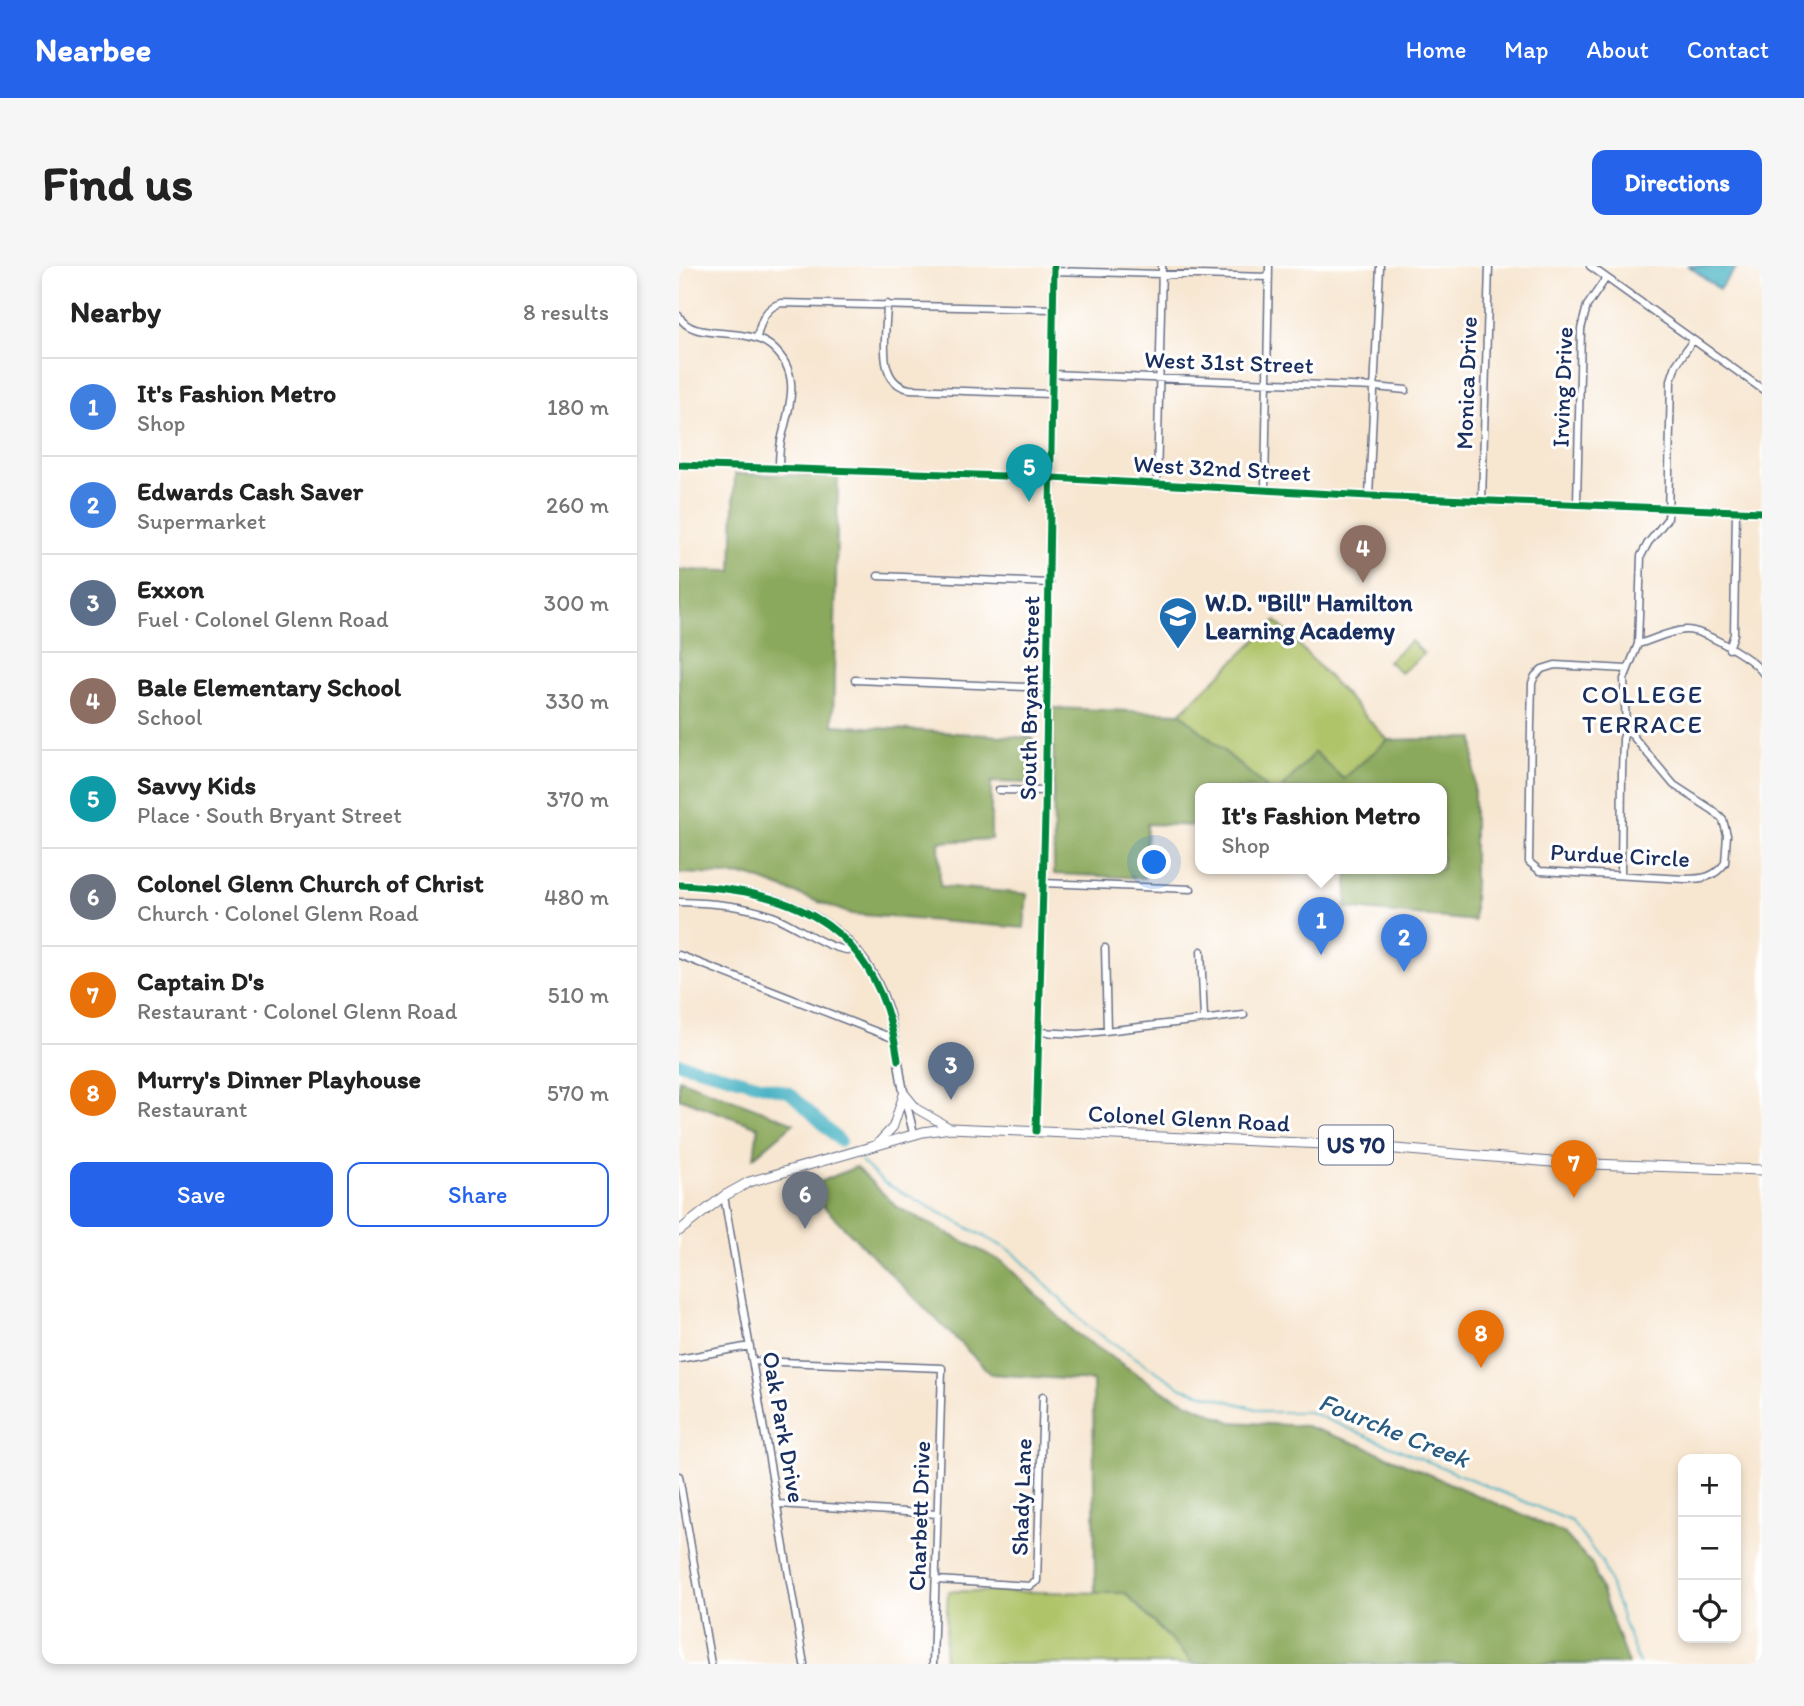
<!DOCTYPE html>
<meta charset="utf-8">
<style>
body{margin:0;font-family:Itim,sans-serif;background:#f6f6f6;color:#222}
.controls{position:absolute;right:21px;bottom:21px;display:grid;overflow:hidden;border-radius:14px;box-shadow:0 4px 10px #0003}
.controls button{width:63px;height:63px;display:grid;place-items:center;padding:0;border:0;border-bottom:2px solid #e0e0e0;background:#fff;color:#222;font:35px sans-serif}
.you{position:absolute;left:476px;top:597px;width:24px;height:24px;margin:-18px;border:5px solid #fff;border-radius:50%;background:#1a73e8;box-shadow:0 0 0 10px #1a73e833}
.badge{display:grid;place-items:center;width:46px;height:46px;border-radius:50%;background:#2563eb;color:#fff;font-size:23px;font-weight:700}
.pin{position:absolute;translate:-50% -58px;filter:drop-shadow(0 2px 4px #0008)}
.pin::after{content:'';position:absolute;top:37px;width:24px;height:21px;background:inherit;clip-path:polygon(0 0,100% 0,50% 100%)}
.popup{position:absolute;left:516px;top:517px;width:252px;height:91px;box-sizing:border-box;display:grid;place-content:center;border-radius:14px;background:#fff;filter:drop-shadow(0 2px 5px #0005);font-size:23px;white-space:nowrap;color:#767676}
.popup b{font-size:26px;color:#222}
.popup::after{content:'';position:absolute;left:50%;top:100%;margin-left:-14px;border:14px solid transparent;border-top-color:#fff}
.list{margin:0;padding:0;list-style:none}
h2{display:flex;justify-content:space-between;align-items:center;height:91px;margin:0;padding:0 28px;font-size:30px}
h2 small{font-size:23px;font-weight:400;color:#767676}
.list li{display:grid;grid-template-columns:46px 1fr auto;gap:21px;align-items:center;box-sizing:border-box;height:98px;padding:0 28px;border-top:2px solid #e0e0e0}
.list b{display:block;font-size:26px;white-space:nowrap}
.list p{margin:0;font-size:23px;white-space:nowrap;color:#767676}
.list em{font-size:23px;font-style:normal;color:#767676}
.actions{display:flex;gap:14px;padding:21px 28px}
.actions a{flex:1;padding:16px 0;border:2px solid #2563eb;border-radius:14px;text-align:center;font-size:24px;color:#2563eb}
.actions .main{background:#2563eb;color:#fff}
.icon{flex:none;width:38px;height:38px;fill:none;stroke:currentColor;stroke-width:2;stroke-linecap:round;stroke-linejoin:round}
.map{position:relative;flex:none;width:1083px;height:1398px;overflow:hidden;border-radius:14px}
header{display:flex;align-items:center;gap:42px;box-sizing:border-box;height:98px;padding:0 35px;background:#2563eb;color:#fff}
header strong{font-size:33px}
nav{display:flex;gap:38px;margin-inline-start:auto;font-size:24px}
.intro{display:flex;align-items:center;justify-content:space-between;box-sizing:border-box;height:168px;padding:0 42px}
h1{margin:0;font-size:49px}
.button{padding:18px 32px;border-radius:14px;background:#2563eb;color:#fff;font-size:24px;font-weight:700}
main{display:flex;gap:42px;padding:0 42px}
aside{flex:1;background:#fff;border-radius:14px;box-shadow:0 4px 10px #0003}
.map>svg:first-child{display:block}
.green{fill:#afc367;stroke:#657962;stroke-width:2}
.forest{fill:#8ba95c;stroke:#536c5d;stroke-width:2}
.water{fill:#45b1c3;stroke:#307090;stroke-width:2}
.lines{fill:none;stroke-linecap:round;stroke-linejoin:round}
.stream{stroke:#45b1c3;stroke-width:2}
.river{stroke:#45b1c3;stroke-width:12}
.minor-casing{stroke:#686f86;stroke-width:9}
.tertiary-casing{stroke:#686f86;stroke-width:10}
.secondary-casing{stroke:#686f86;stroke-width:10}
.primary-casing{stroke:#686f86;stroke-width:11}
.minor{stroke:#fff;stroke-width:6}
.tertiary{stroke:#fff;stroke-width:7}
.secondary{stroke:#fff;stroke-width:8}
.primary{stroke:#fff;stroke-width:9}
.cycleway-casing{stroke:#fff;stroke-width:11}
.cycleway{stroke:#00873e;stroke-width:7}
.labels{text-anchor:middle;dominant-baseline:central;stroke-width:6;stroke-linejoin:round;paint-order:stroke}
.shield{fill:#fff;stroke:#5f6d8e;stroke-width:2}
.shield-label{font-size:23px;font-weight:bold;fill:#1b2f5e}
.street-label{font-size:24px;fill:#1b2f5e;stroke:#fff}
.poi-label{font-size:24px;font-weight:bold;fill:#1b2f5e;stroke:#fff;text-anchor:start}
.neighbourhood-label{font-size:26px;letter-spacing:2px;fill:#1b2f5e;stroke:#fff}
.water-label{font-size:26px;font-style:italic;fill:#2a5c81;stroke:#fff}
</style>
<header>
<strong>Nearbee</strong>
<nav><a>Home</a><a>Map</a><a>About</a><a>Contact</a></nav>
</header>
<div class="intro"><h1>Find us</h1><a class="button">Directions</a></div>
<main>
<aside>
<h2>Nearby<small>8 results</small></h2>
<ul class="list">
<li><span class="badge" style="background:#3f7fe0">1</span><div><b>It's Fashion Metro</b><p>Shop</p></div><em>180 m</em></li>
<li><span class="badge" style="background:#3f7fe0">2</span><div><b>Edwards Cash Saver</b><p>Supermarket</p></div><em>260 m</em></li>
<li><span class="badge" style="background:#5c6f8a">3</span><div><b>Exxon</b><p>Fuel · Colonel Glenn Road</p></div><em>300 m</em></li>
<li><span class="badge" style="background:#8d6e63">4</span><div><b>Bale Elementary School</b><p>School</p></div><em>330 m</em></li>
<li><span class="badge" style="background:#0f9aa8">5</span><div><b>Savvy Kids</b><p>Place · South Bryant Street</p></div><em>370 m</em></li>
<li><span class="badge" style="background:#6b7280">6</span><div><b>Colonel Glenn Church of Christ</b><p>Church · Colonel Glenn Road</p></div><em>480 m</em></li>
<li><span class="badge" style="background:#e8710a">7</span><div><b>Captain D's</b><p>Restaurant · Colonel Glenn Road</p></div><em>510 m</em></li>
<li><span class="badge" style="background:#e8710a">8</span><div><b>Murry's Dinner Playhouse</b><p>Restaurant</p></div><em>570 m</em></li>
</ul>
<div class="actions"><a class="main">Save</a><a>Share</a></div>
</aside>
<div class="map">
<svg width="1083" height="1398" viewBox="0 0 1083 1398">
<rect width="100%" height="100%" fill="#fff"/>
<filter id="ink" filterUnits="userSpaceOnUse"><feTurbulence type="fractalNoise" baseFrequency=".0143" numOctaves="2"/><feDisplacementMap in="SourceGraphic" scale="14" xChannelSelector="R" yChannelSelector="G"/><feConvolveMatrix kernelMatrix="1 2 1 2 8 2 1 2 1" color-interpolation-filters="sRGB"/></filter>
<filter id="wash" filterUnits="userSpaceOnUse"><feTurbulence type="fractalNoise" baseFrequency=".00686" numOctaves="4" result="noise"/><feDisplacementMap in="SourceGraphic" scale="28" xChannelSelector="R" yChannelSelector="G"/><feGaussianBlur stdDeviation="1.57" result="paint"/><feColorMatrix in="noise" values="0 0 0 0 0 0 0 0 0 0 0 0 0 0 0 0 0 1.4 0 .05"/><feComposite in="paint" operator="in"/></filter>
<g filter="url(#wash)">
<rect width="100%" height="100%" fill="#f7e6d0"/>
<path class="green" d="M597 355 709 474 664 514 636 487 602 523H589L501 447Z
M732 375 745 388 722 407 709 395Z
M269 1325 446 1327 515 1398H265Z"/>
<path class="forest" d="M56 208 159 210 154 459 354 472V517L312 516V573L260 576 261 620 348 628 345 662 172 648 71 610 0 607V304L53 305Z
M374 442 501 447 589 523H521V560L468 558 466 612 375 608Z
M795 472V655L667 642 669 603H763V523H602L636 486 664 513 709 474Z
M0 813 115 857 75 891 79 861 0 832Z
M177 901 218 941 324 996 395 1066 485 1126 552 1156 627 1160 687 1181 885 1267 913 1298 949 1398H515L446 1327H416L414 1115 312 1108 126 922Z"/>
<path class="water" d="M1010 0H1059L1040 23Z"/>
<g class="lines">
<path class="stream" d="M182 895 204 916 334 986 408 1060 503 1122 588 1146H630L892 1255 923 1296 960 1398"/>
<path class="river" d="M0 797 111 827 161 875"/>
</g>
</g>
<g filter="url(#ink)">
<g class="lines">
<g class="minor-casing">
<path id="minor" d="M911 0 1083 123
M374 5 590 11
M208 38C208 65 195 117 231 123L371 128
M0 50C13 77 66 58 93 81 123 107 111 138 103 171 100 181 100 192 100 203
M78 71C82 56 85 42 102 37L374 43
M372 108 696 121 727 124
M0 199 356 211 690 230 1083 246
M478 218 483 0
M586 224 590 0
M690 230 701 0
M803 234 810 0
M898 237 902 63 908 40 927 12
M199 310 371 317
M959 378C974 374 990 365 1006 364 1024 363 1073 392 1083 406
M1050 383 1055 368 1057 245
M176 414 369 422
M947 462 995 519 1035 545 1044 554 1048 569 1046 597C1035 612 1023 613 1006 613L861 605 850 596 852 457 853 417 856 410 863 403 876 399 948 403
M320 524 367 525
M942 609 943 507 944 473 947 462 945 413 959 378 962 290 969 277 989 252 992 114 997 99 1014 74
M364 617 512 623
M0 636C33 637 65 639 96 651 122 662 148 684 176 685
M426 682 428 764
M522 685 525 753
M0 689 216 773
M359 766 400 768 565 749
M357 865 366 551 375 0
M45 930 125 1398
M0 1093 71 1080
M75 1095 263 1102 254 1398
M0 1210 32 1398
M99 1238 259 1248
M258 1314 351 1320 358 1315 364 1130"/>
</g>
<g class="tertiary-casing">
<path id="tertiary" d="M0 619C92 622 178 645 209 743 215 764 218 785 221 806 224 827 230 848 235 869"/>
</g>
<g class="secondary-casing">
<path id="secondary" d="M225 827 238 843 271 862
M196 880 214 861 225 827"/>
</g>
<g class="primary-casing">
<path id="primary" d="M0 965 45 930 70 916 244 866 271 862 669 879 884 897 1083 904"/>
</g>
<use href="#minor" class="minor"/>
<use href="#tertiary" class="tertiary"/>
<use href="#secondary" class="secondary"/>
<use href="#primary" class="primary"/>
<g class="cycleway-casing">
<path id="cycleway" d="M0 199 356 211 690 230 1083 246
M0 619C124 624 200 663 219 794
M357 865 366 551 375 0"/>
</g>
<use href="#cycleway" class="cycleway"/>
</g>
</g>
<defs>
<g id="school-pin" transform="scale(2.0125)"><path d="M0 17L-7.5 6A9.5 9.5 0 1 1 7.5 6Z" fill="#1f6fb2" stroke="#fff"/><path d="M0-5L7-2L0 1L-7-2ZM-4 1L0 2.5L4 1V4Q0 6-4 4Z" fill="#fff"/></g>
</defs>
<g fill-rule="evenodd">
<use href="#school-pin" x="499" y="350"/>
</g>
<g class="labels">
<rect class="shield" x="640" y="859.5" width="74" height="39" rx="5"/>
<g class="shield-label">
<text x="677" y="879">US 70</text>
</g>
<g class="street-label">
<text transform="translate(550 96) rotate(2)">West 31st Street</text>
<text transform="translate(787 117) rotate(-88)">Monica Drive</text>
<text transform="translate(883 121) rotate(-88)">Irving Drive</text>
<text transform="translate(543 202) rotate(3)">West 32nd Street</text>
<text transform="translate(350 432) rotate(-89)">South Bryant Street</text>
<text transform="translate(941 589) rotate(3)">Purdue Circle</text>
<text transform="translate(510 852) rotate(3)">Colonel Glenn Road</text>
<text transform="translate(105 1161) rotate(80)">Oak Park Drive</text>
<text transform="translate(342 1231) rotate(-88)">Shady Lane</text>
<text transform="translate(240 1250) rotate(-88)">Charbett Drive</text>
</g>
<g class="poi-label">
<text x="526" y="336">W.D. "Bill" Hamilton<tspan x="526" dy="28">Learning Academy</tspan></text>
</g>
<g class="neighbourhood-label">
<text x="964" y="428">COLLEGE<tspan x="964" dy="30">TERRACE</tspan></text>
</g>
<g class="water-label">
<text transform="translate(715 1164) rotate(22)">Fourche Creek</text>
</g>
</g>
</svg>
<div class="controls">
<button>+</button>
<button>−</button>
<button><svg class="icon" aria-label="locate" viewBox="0 0 24 24"><circle cx="12" cy="12" r="6"/><path d="M12 2v4M12 18v4M2 12h4M18 12h4"/></svg></button>
</div>
<div class="you"></div>
<div class="pin badge" style="left:642px;top:689px;background:#3f7fe0">1</div>
<div class="popup"><b>It's Fashion Metro</b>Shop</div>
<div class="pin badge" style="left:725px;top:706px;background:#3f7fe0">2</div>
<div class="pin badge" style="left:272px;top:834px;background:#5c6f8a">3</div>
<div class="pin badge" style="left:684px;top:317px;background:#8d6e63">4</div>
<div class="pin badge" style="left:350px;top:236px;background:#0f9aa8">5</div>
<div class="pin badge" style="left:126px;top:963px;background:#6b7280">6</div>
<div class="pin badge" style="left:895px;top:932px;background:#e8710a">7</div>
<div class="pin badge" style="left:802px;top:1102px;background:#e8710a">8</div>
</div>
</main>
